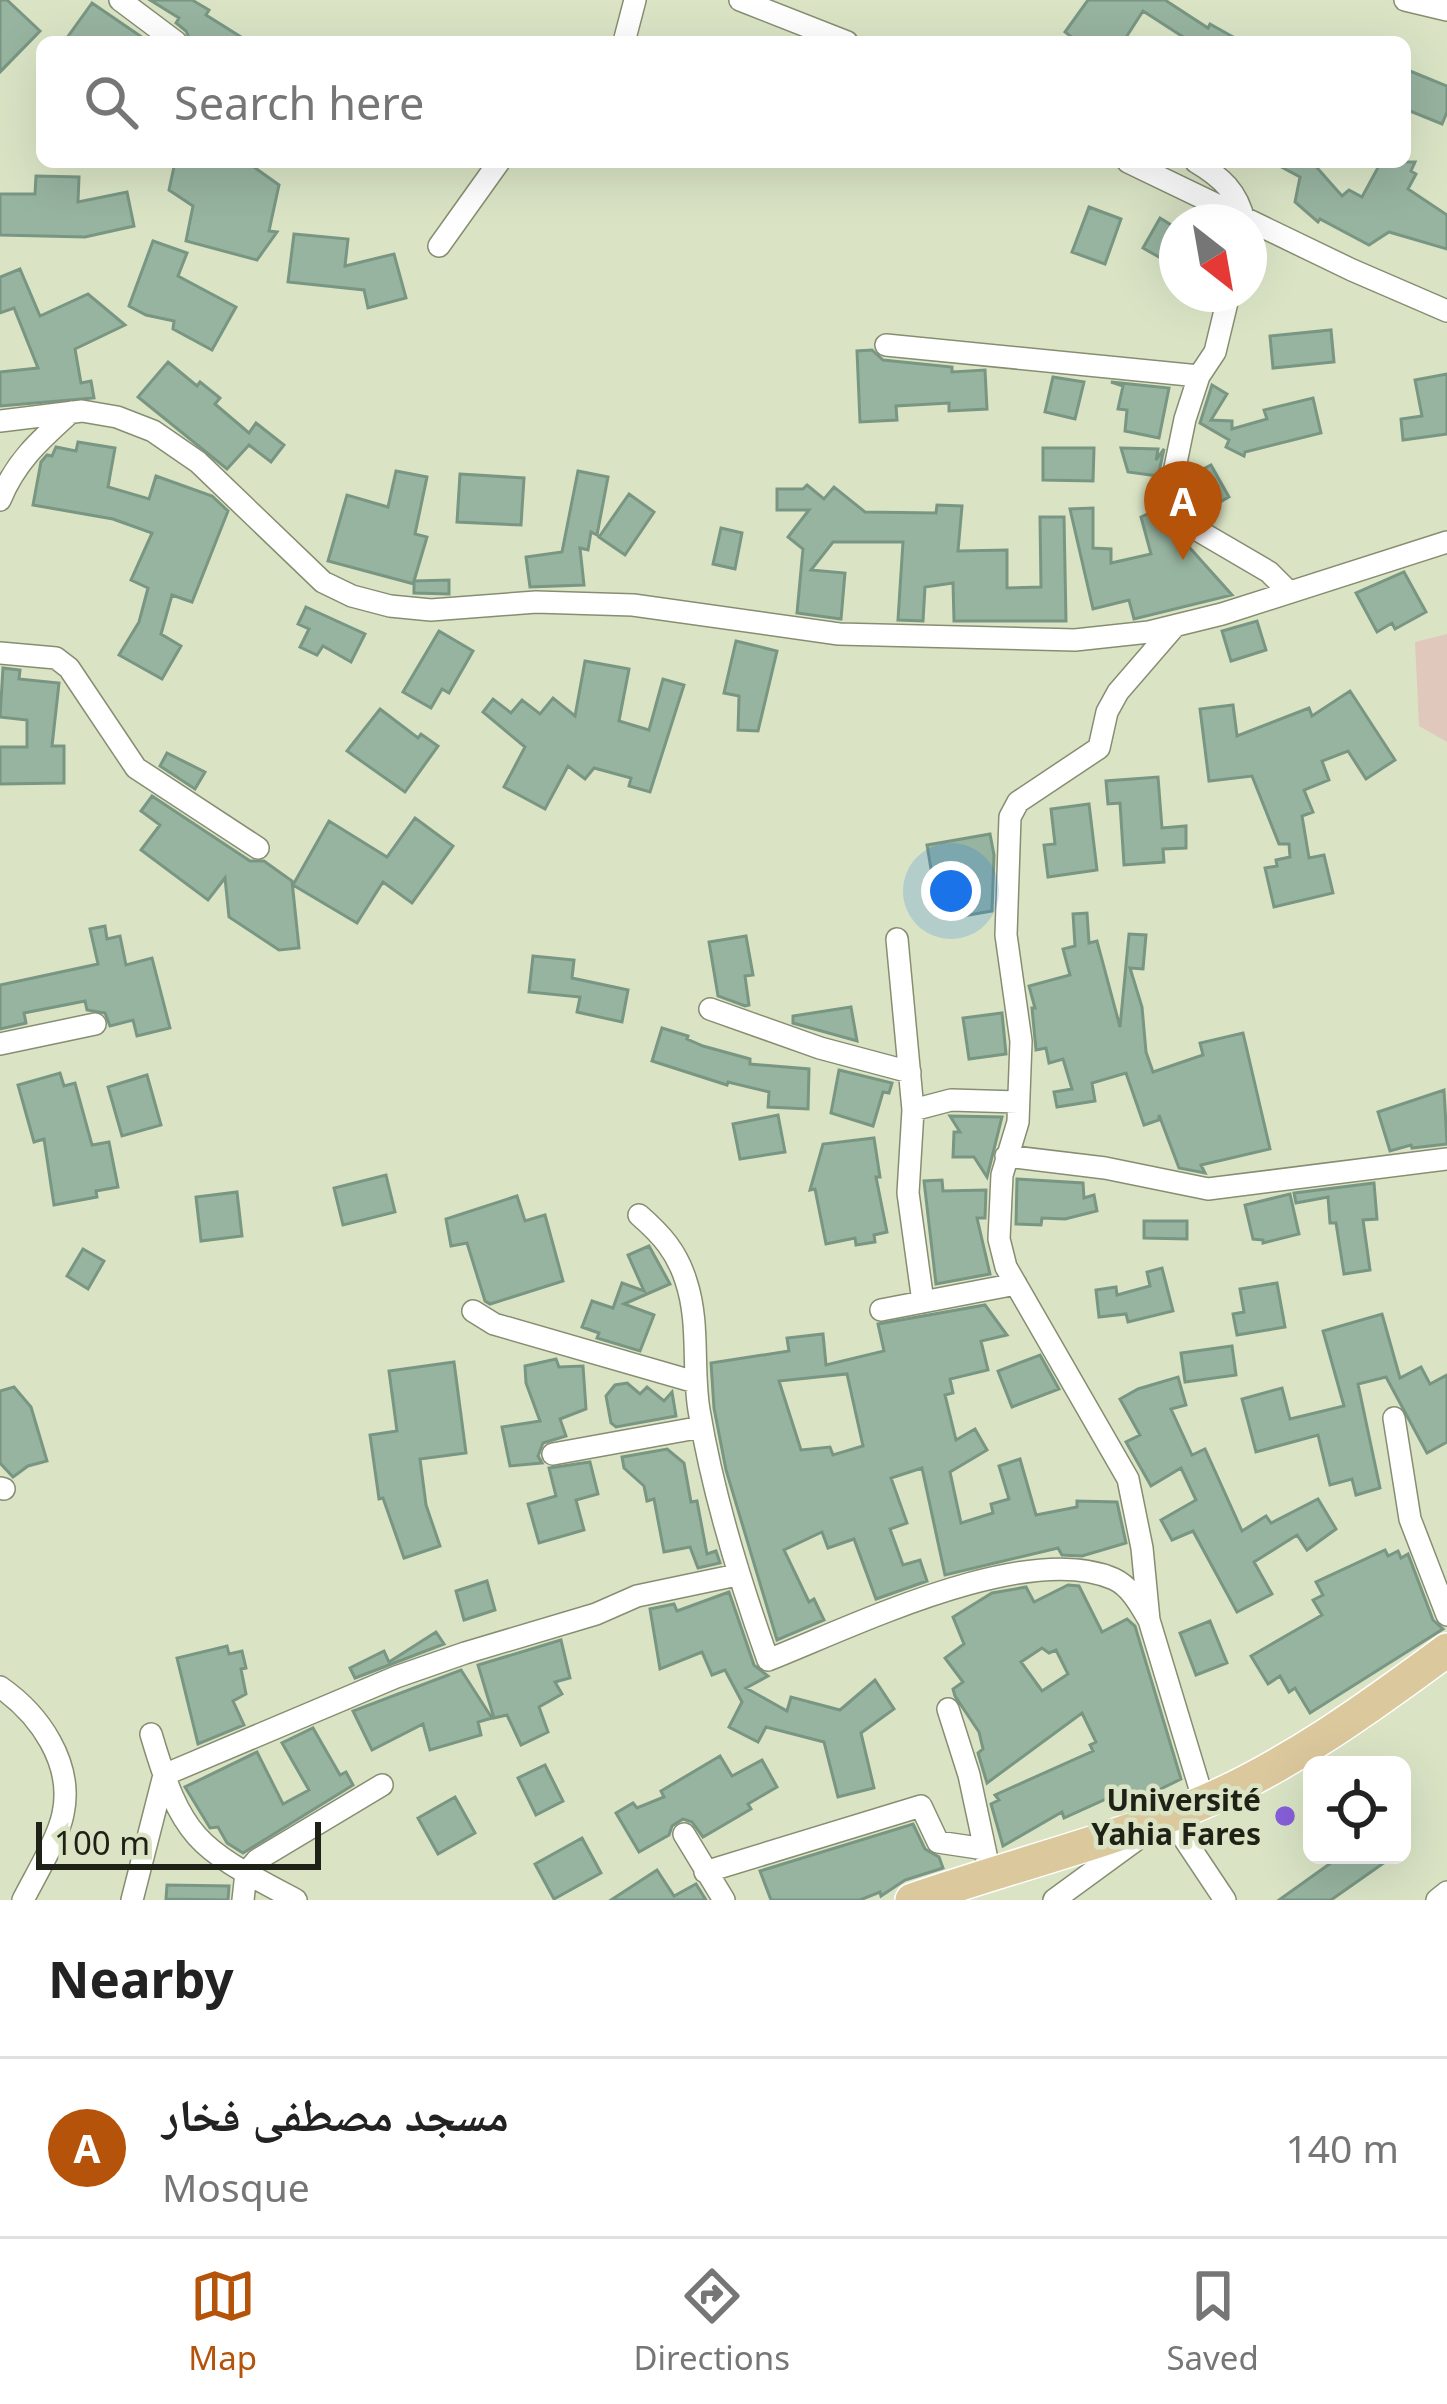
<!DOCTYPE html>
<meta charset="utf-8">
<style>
body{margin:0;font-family:"Noto Sans","Noto Naskh Arabic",sans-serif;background:#f2f2f2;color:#222}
.controls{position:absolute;right:36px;bottom:36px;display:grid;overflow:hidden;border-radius:18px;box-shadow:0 12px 48px #0002}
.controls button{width:108px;height:108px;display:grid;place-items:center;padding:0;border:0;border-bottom:3px solid #e0e0e0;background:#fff;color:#222;font:60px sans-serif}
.compass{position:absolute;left:1159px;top:204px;width:108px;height:108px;border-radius:50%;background:#fff;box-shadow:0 12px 48px #0002;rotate:149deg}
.scale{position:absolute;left:36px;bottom:30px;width:285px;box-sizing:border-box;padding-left:12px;border:6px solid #1e2116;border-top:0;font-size:33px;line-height:42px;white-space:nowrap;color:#1e2116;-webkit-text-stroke:9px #dae4c5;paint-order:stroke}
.you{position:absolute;left:951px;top:891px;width:42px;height:42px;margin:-30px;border:9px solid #fff;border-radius:50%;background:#1a73e8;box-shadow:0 0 0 18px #1a73e833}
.badge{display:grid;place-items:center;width:78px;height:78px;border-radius:50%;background:#b45309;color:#fff;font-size:39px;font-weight:700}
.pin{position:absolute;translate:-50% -99px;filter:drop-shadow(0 3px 6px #0008)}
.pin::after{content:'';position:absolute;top:63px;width:42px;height:36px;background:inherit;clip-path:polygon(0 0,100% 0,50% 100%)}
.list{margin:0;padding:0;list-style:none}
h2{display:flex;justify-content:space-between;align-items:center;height:156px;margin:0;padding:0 48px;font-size:51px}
h2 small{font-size:39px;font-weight:400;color:#767676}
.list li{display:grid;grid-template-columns:78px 1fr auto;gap:36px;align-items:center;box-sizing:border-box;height:180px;padding:0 48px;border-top:3px solid #e0e0e0}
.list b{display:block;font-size:45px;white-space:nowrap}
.list p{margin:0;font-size:39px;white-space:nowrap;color:#767676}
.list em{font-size:39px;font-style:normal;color:#767676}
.icon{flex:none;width:66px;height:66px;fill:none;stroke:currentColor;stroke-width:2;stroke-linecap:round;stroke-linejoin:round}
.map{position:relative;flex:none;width:1447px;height:1900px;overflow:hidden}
.search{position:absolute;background:#fff;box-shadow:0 12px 48px #0002;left:36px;right:36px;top:36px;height:132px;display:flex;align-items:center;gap:30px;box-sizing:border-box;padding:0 42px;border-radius:18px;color:#767676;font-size:45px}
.sheet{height:336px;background:#fff}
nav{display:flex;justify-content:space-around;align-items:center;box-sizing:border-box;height:168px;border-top:3px solid #e0e0e0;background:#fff;font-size:33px;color:#767676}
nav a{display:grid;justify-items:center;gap:6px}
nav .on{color:#b45309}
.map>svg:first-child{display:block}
.green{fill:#e0c9bc}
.building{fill:#97b4a0;stroke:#799683;stroke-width:3;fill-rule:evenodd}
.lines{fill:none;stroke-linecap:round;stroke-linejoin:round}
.street-casing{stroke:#868e71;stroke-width:24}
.primary-casing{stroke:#fff;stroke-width:36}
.street{stroke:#fff;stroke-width:21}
.primary{stroke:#dcc89d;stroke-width:33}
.poi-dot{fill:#865fd9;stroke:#dae4c5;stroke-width:4.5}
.labels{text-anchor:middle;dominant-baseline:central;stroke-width:9;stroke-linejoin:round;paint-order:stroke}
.poi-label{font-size:30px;font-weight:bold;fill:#1e2116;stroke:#dae4c5;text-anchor:end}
</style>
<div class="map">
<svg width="1447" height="1900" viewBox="0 0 1447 1900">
<rect width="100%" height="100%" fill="#dae4c5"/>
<path class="green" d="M1447 634V742L1419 726 1415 642Z"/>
<path class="building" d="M0 0H7L40 31 0 72Z
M150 0H192L209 10 206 15 249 42H191L186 31 176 23 179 18Z
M1088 0H1165L1208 28 1210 24 1242 42H1191L1143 11 1123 42H1078L1065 32Z
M92 3 149 42H64Z
M1405 69 1447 86V112L1442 124 1405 109Z
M175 162H247L279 185 269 231 277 232 257 260 186 241 193 206 169 190Z
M1272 162H1312L1342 196 1349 190 1362 197 1381 162H1415L1411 171 1416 174 1408 189 1447 215V249L1389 232 1369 245 1320 219 1318 222 1295 202 1300 177Z
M36 176 79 177 78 202 127 192 134 226 85 237 0 235V194H35Z
M1089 207 1121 219 1105 264 1072 252Z
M1160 218 1176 228 1168 240 1176 244 1166 261 1143 248Z
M294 234 348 239 345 266 394 254 406 298 368 308 364 290 288 282Z
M153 241 187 253 178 276 236 307 212 350 173 329 174 321 146 315 129 306Z
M20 269 40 316 88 294 125 325 75 349 81 383 91 381 94 398 0 406V372L38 368 14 308 0 313V277Z
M1331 330 1334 362 1273 368 1270 336Z
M872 350 883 360 952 367V372L985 370 987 409 949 411V403L896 406 897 420 860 422 857 351Z
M168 362 197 386 200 382 220 398 215 404 249 433 256 423 284 445 271 462 249 445 227 469 138 397Z
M1447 374V434L1403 440 1401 419 1422 416 1415 380Z
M1053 377 1084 382 1075 419 1045 412Z
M1111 382 1169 388 1159 438 1125 431 1127 410 1118 409 1123 386Z
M1212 385 1227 394 1211 420 1232 421V429L1267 419 1264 410 1313 398 1321 433 1245 452 1244 456 1226 447 1229 440 1200 423Z
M78 442 115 448 108 487 149 499 156 476 212 496 228 511 192 602 172 595 161 634 181 646 162 679 119 655 139 622 148 588 131 580 152 533 113 519 33 505 41 462 47 455 52 456 56 447 76 451Z
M1043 448H1094L1093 481 1043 480Z
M1121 448 1158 449 1156 460 1164 449 1158 476 1128 472Z
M1211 465 1229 497 1202 512 1190 499 1186 486 1188 477Z
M396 471 427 477 415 534 427 537 414 581 449 580V594L414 593V584L328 561 347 495 388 507Z
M578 471 608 477 597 535 591 532 588 550 580 548 584 585 530 587 526 557 562 552Z
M460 474 524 478 521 525 457 522Z
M807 485 824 499 834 487 865 512 936 513 937 505 962 506 958 551 1007 550V588L1041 587 1040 517H1064L1066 621H954L953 583 925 587 923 621 898 620 903 542H833L811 570 845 573 841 619 797 613 803 549 788 537 809 510H777V489H803Z
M629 494 654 512 625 555 599 537Z
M1093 508V548L1111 549V563L1151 554 1141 517 1156 510 1232 595 1134 619 1129 600 1093 609 1070 509Z
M721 528 742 533 735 569 713 564Z
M1404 572 1426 612 1395 629 1392 623 1377 632 1356 593Z
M306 607 365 634 351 662 323 646 317 655 300 647 309 629 298 624Z
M1257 621 1266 650 1231 661 1222 631Z
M439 631 473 651 449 693 442 689 431 708 403 692Z
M736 641 777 651 758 731 738 730 739 696 724 693Z
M585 661 629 669 619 721 649 730 663 679 684 685 650 792 629 786 631 778 594 768 585 779 568 766 545 809 504 787 525 747 483 712 493 699 511 713 522 700 540 714 553 698 575 716Z
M3 668 20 670 19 679 59 683 52 746H64V783L0 784V747H27V720L0 717Z
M1350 691 1395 760 1366 779 1348 751 1322 761 1329 780 1304 790 1313 812 1302 816 1309 858 1324 855 1333 893 1274 907 1265 868 1277 866 1276 860 1290 857 1289 844H1279L1252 776 1209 781 1200 709 1233 705 1237 736 1309 708 1312 716Z
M380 709 418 738 421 734 438 746 405 792 347 751Z
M167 753 205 772 195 789 160 766Z
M1158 777 1162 828 1186 826V848L1163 849 1164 862 1124 865 1120 803 1108 804 1106 781Z
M152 796 250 861H264L292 881 299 948 279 950 229 917 225 878 208 900 141 850 160 825 141 811Z
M1089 804 1097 870 1048 877 1044 845 1055 844 1051 809Z
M415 818 453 846 412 903 383 882 357 923 293 885 329 821 387 857Z
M990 834 994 855 992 911 946 919 945 910 938 911 927 845Z
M1087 913 1089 943 1097 941 1120 1027 1129 934 1146 935 1143 969 1130 968 1142 1007 1146 1052 1153 1072 1203 1055 1200 1043 1243 1033 1270 1149 1201 1165 1205 1173 1179 1168 1159 1115V1120L1144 1125 1126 1073 1092 1083 1095 1101 1057 1107 1054 1092 1072 1089 1063 1059 1049 1063 1046 1048 1036 1050 1032 1008H1035L1029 986 1070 975 1063 949 1075 946 1073 914Z
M105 926 107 939 120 936 126 965 152 958 170 1028 137 1036 133 1020 110 1026 105 1013 87 1010 85 1001 24 1013 26 1023 0 1029V985L98 964 90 929Z
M746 936 753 975 745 976 749 1005 745 1006 718 996 709 942Z
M533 956 574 960 572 978 628 990 622 1022 577 1012 580 997 529 992Z
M851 1007 857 1041 793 1023V1016Z
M1002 1013 1006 1054 969 1059 963 1018Z
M662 1028 688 1036 687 1039 703 1046 750 1059V1064L809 1069 808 1109 768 1107 769 1092 728 1082 727 1085 652 1061Z
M839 1070 892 1083 889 1093 883 1092 873 1126 831 1113Z
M60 1073 64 1086 75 1083 92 1145 109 1142 118 1187 96 1191 97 1197 54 1205 44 1139 34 1142 18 1085Z
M147 1075 161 1125 122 1136 108 1087Z
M1444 1090 1447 1144 1412 1148 1411 1145 1390 1151 1378 1112Z
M778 1115 785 1152 740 1159 733 1124Z
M950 1116 1002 1117 987 1177 974 1157H953L954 1132H960Z
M874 1138 880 1177H876L887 1232 874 1235 875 1242 856 1245 855 1238 826 1244 815 1189 810 1190 823 1144Z
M386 1175 395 1212 343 1225 334 1188Z
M1017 1179 1083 1183 1084 1198 1094 1195 1097 1211 1065 1219 1042 1218 1041 1225 1016 1224Z
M942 1180 943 1191 986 1190 985 1218H977L990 1274 936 1284 924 1181Z
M1374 1183 1377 1219 1363 1220 1370 1270 1344 1274 1336 1223H1330L1328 1197 1296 1203 1294 1193Z
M237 1192 242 1236 201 1241 196 1197Z
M1290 1194 1299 1234 1263 1243V1240L1253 1239 1245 1205Z
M517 1196 525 1221 545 1215 563 1281 490 1304 485 1301 467 1243 451 1246 446 1219Z
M1144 1221H1187V1239L1144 1238Z
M649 1246 670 1284 624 1304 654 1315 640 1351 597 1338 599 1333 582 1327 592 1301 613 1308 622 1283 644 1291 628 1255Z
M83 1249 104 1261 88 1289 67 1276Z
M1162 1268 1173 1311 1128 1322 1126 1314 1099 1317 1096 1290 1116 1287 1117 1295 1150 1286 1147 1272Z
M1277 1283 1285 1327 1237 1335 1233 1314 1244 1312 1240 1289Z
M985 1305 1007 1335 981 1341 988 1370 950 1379 953 1393 945 1395 956 1440 975 1429 987 1450 950 1472 961 1523 993 1513 991 1504 1009 1499 999 1466 1020 1459 1036 1515 1077 1507V1501L1117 1502 1126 1543 1082 1556 1062 1555 1058 1548 945 1575 922 1468 891 1478 907 1523 890 1529 903 1565 920 1560 927 1581 876 1599 854 1539 828 1548 822 1532 784 1550 809 1602 814 1599 824 1620 777 1640 726 1470 714 1408 711 1363 789 1351 787 1338 823 1334 826 1365 884 1351 878 1324ZM847 1374 863 1446 833 1455 830 1447 801 1450 779 1381Z
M1382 1314 1400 1378 1421 1367 1430 1384 1447 1375V1442L1427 1453 1386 1377 1358 1384 1380 1488 1356 1495 1352 1479 1330 1485 1318 1435 1256 1452 1242 1399 1282 1388 1290 1419 1344 1406 1323 1331Z
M1232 1346 1236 1375 1185 1382 1181 1353Z
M1040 1355 1059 1389 1012 1407 998 1371Z
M556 1359 559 1367 583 1366 586 1409 560 1419 566 1436 543 1443 538 1456 542 1463 510 1466 502 1427 540 1421 526 1383 525 1366Z
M454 1362 466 1453 420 1459 426 1505 440 1546 404 1558 383 1498 379 1499 370 1435 397 1431 389 1371Z
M1178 1377 1186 1405 1171 1409 1192 1455 1205 1449 1242 1531 1266 1516 1271 1523 1318 1499 1336 1529 1307 1550 1297 1535 1254 1562 1272 1594 1237 1612 1193 1531 1172 1540 1161 1520 1196 1500 1181 1468 1151 1486 1126 1442 1140 1435 1120 1399 1138 1389Z
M627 1383 640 1394 647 1387 664 1401 672 1392 676 1416 616 1427 611 1423 606 1396 615 1385Z
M14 1387 31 1407 47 1461 28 1466 13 1477 0 1463V1391Z
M667 1449 684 1463 691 1502 697 1501 707 1554 716 1551 720 1563 698 1568 690 1547 664 1552 654 1499 647 1501 644 1486 624 1468 622 1457Z
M590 1462 598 1494 576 1500 584 1530 539 1543 528 1504 556 1496 549 1468Z
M1385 1550 1388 1556 1398 1551 1401 1558 1408 1554 1433 1620 1443 1629 1310 1713 1295 1688 1289 1692 1280 1676 1268 1684 1251 1656 1322 1615 1313 1600 1323 1595 1316 1582Z
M487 1581 495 1610 464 1620 456 1591Z
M1068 1585 1079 1586 1102 1632 1127 1619 1135 1626 1181 1779 1122 1808 1115 1795 1064 1818 1062 1812 1003 1846 991 1804 999 1800 995 1795 1093 1751 1090 1745 1096 1742 1082 1713 987 1783 978 1753 983 1749 979 1732 955 1696 953 1689 963 1682 945 1658 964 1644 953 1617 992 1593 1026 1587 1034 1602ZM1042 1648 1049 1653 1056 1650 1068 1674 1042 1691 1021 1662Z
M729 1592 754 1665 768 1676 746 1688 787 1711 791 1697 840 1710 875 1680 894 1709 861 1733 874 1788 838 1797 824 1742 766 1727 758 1742 729 1727 742 1702 725 1670 712 1675 702 1652 660 1669 650 1609 674 1604 677 1611Z
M1210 1621 1227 1663 1196 1675 1180 1633Z
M436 1632 444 1644 355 1678 350 1668 384 1651 389 1662Z
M561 1640 570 1678 555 1682 562 1694 539 1707 548 1732 521 1745 507 1715 494 1718 478 1665Z
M227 1646 229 1654 242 1651 246 1668 241 1669 246 1694 233 1701 244 1725 198 1744 177 1658Z
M461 1670 492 1718 478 1722 481 1735 430 1750 423 1724 372 1750 353 1711Z
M313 1728 340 1775 346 1772 353 1785 243 1853 227 1843 218 1827 210 1828 185 1787 257 1752 283 1804 309 1790 282 1743Z
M720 1756 732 1776 762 1760 777 1787 748 1804 751 1809 703 1837 692 1822 683 1819 672 1826 669 1835 639 1852 616 1813 633 1803 637 1808 664 1797 661 1791Z
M545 1765 563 1801 536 1815 518 1778Z
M455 1797 475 1833 438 1854 418 1818Z
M913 1824 925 1849 939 1857 943 1868 905 1880 881 1896 880 1892 860 1900H771L760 1871Z
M582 1838 601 1873 554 1899 535 1864Z
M1342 1855H1395L1331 1900H1279Z
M657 1870 674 1896 696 1884 706 1900H611Z
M167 1885 229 1886 228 1900 166 1899Z"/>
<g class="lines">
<g class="street-casing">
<path id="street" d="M120 0 176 42
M740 0 847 42
M1405 0 1447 10
M624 42 635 0
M1128 162 1352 270 1447 311
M1196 162C1221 177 1238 192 1244 221
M439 246 499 162
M1229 294 1215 352 1199 376 1185 419 1171 487 1177 507 1199 531 1269 572 1289 592
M886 345 1199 376
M0 421 82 411 117 417 153 431 198 462 323 582 352 596 390 606 431 610 536 602 633 605 839 634 1075 640 1149 632 1222 614 1447 542
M0 500C16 461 40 440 71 412
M0 653 56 658 69 668 136 768 258 848
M897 939 913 1110 908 1193 923 1302
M710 1009 820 1048 910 1072
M0 1044 95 1024
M913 1110 951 1100 1018 1102
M1006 1156 1105 1168 1208 1189 1447 1159
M639 1215C662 1235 677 1252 686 1281 700 1323 692 1367 699 1410 713 1495 739 1579 768 1660 852 1627 1027 1540 1114 1579 1131 1587 1140 1605 1149 1620L1204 1802
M881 1310 1016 1284
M473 1311 494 1324 695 1382
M1394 1418 1410 1519 1447 1615
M553 1454 702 1427
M0 1488 4 1489
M1149 1620 1142 1548 1128 1479 1006 1267 999 1239 1002 1175 1018 1122 1021 1041 1006 935 1010 817 1018 802 1099 748 1107 712 1118 692 1175 626
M0 1687C39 1714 74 1763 63 1814 58 1839 35 1876 23 1900
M948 1709 969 1775 987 1859
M151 1734C183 1843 199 1848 296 1900
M684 1834 724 1900
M705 1872 921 1806 938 1842 985 1849
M132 1900 164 1775 396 1677 465 1653 596 1614 637 1596 737 1575
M243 1900 246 1873 257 1860 382 1785
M1054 1900 1169 1816 1225 1900
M1437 1900 1447 1892"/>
</g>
<g class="primary-casing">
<path id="primary" d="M912 1900C1007 1867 1106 1843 1199 1804 1287 1767 1370 1707 1447 1650"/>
</g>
<use href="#street" class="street"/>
<use href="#primary" class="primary"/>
</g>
<circle class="poi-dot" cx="1285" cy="1816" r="12"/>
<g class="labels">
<g class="poi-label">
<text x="1261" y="1799">Université<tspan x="1261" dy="34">Yahia Fares</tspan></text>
</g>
</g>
</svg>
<div class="controls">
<button><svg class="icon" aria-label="locate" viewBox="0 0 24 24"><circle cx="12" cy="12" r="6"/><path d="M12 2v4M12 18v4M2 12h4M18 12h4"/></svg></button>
</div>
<svg class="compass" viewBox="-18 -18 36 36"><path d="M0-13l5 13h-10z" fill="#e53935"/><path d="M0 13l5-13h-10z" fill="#767676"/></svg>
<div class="scale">100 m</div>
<div class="you"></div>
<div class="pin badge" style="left:1183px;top:560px">A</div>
<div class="search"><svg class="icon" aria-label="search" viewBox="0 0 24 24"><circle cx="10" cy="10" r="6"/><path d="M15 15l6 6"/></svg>Search here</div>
</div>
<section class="sheet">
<h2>Nearby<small></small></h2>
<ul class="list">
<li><span class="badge">A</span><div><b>مسجد مصطفى فخار</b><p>Mosque</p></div><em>140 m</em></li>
</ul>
</section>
<nav>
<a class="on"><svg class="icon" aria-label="map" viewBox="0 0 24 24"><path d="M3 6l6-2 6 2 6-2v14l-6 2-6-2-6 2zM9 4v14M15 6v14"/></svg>Map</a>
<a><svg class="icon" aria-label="directions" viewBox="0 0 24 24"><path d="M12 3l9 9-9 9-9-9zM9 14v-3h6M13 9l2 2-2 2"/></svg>Directions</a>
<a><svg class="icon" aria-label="saved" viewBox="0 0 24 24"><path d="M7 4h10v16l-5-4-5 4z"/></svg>Saved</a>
</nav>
